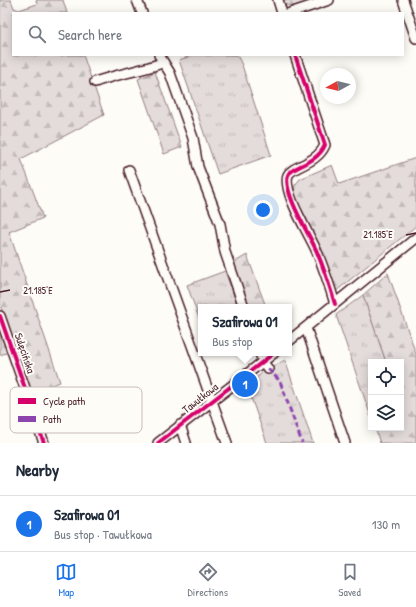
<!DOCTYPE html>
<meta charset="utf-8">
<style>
body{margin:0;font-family:"Patrick Hand",sans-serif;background:#f2f2f3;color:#1f2937}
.controls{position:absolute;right:12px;bottom:12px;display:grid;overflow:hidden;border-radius:0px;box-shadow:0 2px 10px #0003}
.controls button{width:36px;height:36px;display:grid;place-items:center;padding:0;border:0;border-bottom:1px solid #e0e1e3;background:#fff;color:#1f2937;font:20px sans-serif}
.compass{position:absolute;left:320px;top:68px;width:36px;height:36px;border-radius:50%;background:#fff;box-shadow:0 2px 10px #0003;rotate:262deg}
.you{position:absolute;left:263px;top:210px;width:14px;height:14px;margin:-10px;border:3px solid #fff;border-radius:50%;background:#1a73e8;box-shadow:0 0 0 6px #1a73e833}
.badge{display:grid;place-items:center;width:26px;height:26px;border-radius:50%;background:#1a73e8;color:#fff;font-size:13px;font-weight:700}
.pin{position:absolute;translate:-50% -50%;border:2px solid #fff;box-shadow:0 1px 4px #0006}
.popup{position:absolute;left:198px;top:304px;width:94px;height:52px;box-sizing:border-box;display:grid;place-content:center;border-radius:0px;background:#fff;filter:drop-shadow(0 1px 3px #0005);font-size:13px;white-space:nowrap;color:#747a83}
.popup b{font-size:15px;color:#1f2937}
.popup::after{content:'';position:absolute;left:50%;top:100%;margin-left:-8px;border:8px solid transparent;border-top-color:#fff}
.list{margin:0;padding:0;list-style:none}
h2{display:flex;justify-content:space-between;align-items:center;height:52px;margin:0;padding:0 16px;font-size:17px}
h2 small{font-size:13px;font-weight:400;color:#747a83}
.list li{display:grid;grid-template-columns:26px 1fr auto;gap:12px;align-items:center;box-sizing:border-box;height:56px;padding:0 16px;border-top:1px solid #e0e1e3}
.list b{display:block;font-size:15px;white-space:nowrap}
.list p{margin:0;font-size:13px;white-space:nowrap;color:#747a83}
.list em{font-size:13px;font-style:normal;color:#747a83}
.icon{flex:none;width:22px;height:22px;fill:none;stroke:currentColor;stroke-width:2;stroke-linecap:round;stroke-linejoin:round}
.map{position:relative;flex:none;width:416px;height:443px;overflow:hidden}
.search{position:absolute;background:#fff;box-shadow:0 2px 10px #0003;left:12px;right:12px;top:12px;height:44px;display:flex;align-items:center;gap:10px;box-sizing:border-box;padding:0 14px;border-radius:0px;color:#747a83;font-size:15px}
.sheet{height:108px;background:#fff}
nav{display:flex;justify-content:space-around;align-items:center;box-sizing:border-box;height:56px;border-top:1px solid #e0e1e3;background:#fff;font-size:11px;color:#747a83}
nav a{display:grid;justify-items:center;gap:2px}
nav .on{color:#1a73e8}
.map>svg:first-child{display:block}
.grass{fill:url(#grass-tufts);stroke:#967e82}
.forest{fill:url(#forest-firs);stroke:#967e82}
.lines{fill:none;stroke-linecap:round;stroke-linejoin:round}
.minor-casing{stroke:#4a1f2b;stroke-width:12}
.minor{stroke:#fdfcf7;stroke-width:9}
.quiet{stroke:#8e44ad;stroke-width:3;stroke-dasharray:6 3;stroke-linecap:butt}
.cycleway-casing{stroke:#fdfcf7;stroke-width:6}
.cycleway{stroke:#d6006c;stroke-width:4}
.ticks{fill:none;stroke:#4a1f2b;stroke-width:1.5}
.labels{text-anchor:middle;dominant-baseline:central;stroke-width:4;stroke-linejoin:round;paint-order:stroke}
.street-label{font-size:11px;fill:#4a1f2b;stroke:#fdfcf7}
.key{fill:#fdfcf7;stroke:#c7baba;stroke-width:1}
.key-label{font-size:11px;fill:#4a1f2b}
.ticks-label{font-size:10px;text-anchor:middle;fill:#4a1f2b;stroke:#fdfcf7;stroke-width:4;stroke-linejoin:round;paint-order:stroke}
</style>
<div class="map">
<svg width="416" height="443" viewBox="0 0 416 443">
<defs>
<pattern id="grass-tufts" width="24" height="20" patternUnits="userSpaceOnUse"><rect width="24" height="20" fill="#e3dcda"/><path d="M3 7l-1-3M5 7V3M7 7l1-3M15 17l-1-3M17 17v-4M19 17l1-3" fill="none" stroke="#c4bcbb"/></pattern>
<pattern id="forest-firs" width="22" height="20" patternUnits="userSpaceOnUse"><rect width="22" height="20" fill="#e3dcda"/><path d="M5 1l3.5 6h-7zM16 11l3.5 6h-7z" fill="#c4bcbb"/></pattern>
</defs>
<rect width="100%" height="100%" fill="#fdfcf7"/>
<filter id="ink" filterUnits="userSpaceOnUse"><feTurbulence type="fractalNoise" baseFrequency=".025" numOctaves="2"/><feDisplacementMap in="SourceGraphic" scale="8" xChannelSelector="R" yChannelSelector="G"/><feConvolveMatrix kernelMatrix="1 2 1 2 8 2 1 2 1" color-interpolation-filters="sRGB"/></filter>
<g filter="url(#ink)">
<path class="grass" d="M194 55H237L242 65 271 155 218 174 179 60Z
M225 271 238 307H201V324L187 285Z
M363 295 386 362H371V417L336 315Z
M285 360 313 443H267L247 386 263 372Z"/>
<path class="forest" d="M0 0H11L14 8 19 10 37 4 36 0H63L67 13H13V55H83L104 115 21 159 43 218 9 232 60 382 30 393 0 305Z
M282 0H318L293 8 283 3Z
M155 72 182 147 164 154 138 79Z
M416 158V226L335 292 306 217 294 196 295 185 300 179 332 165 339 184Z
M247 255 266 307H248L235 270V262Z
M388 273 416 354V443H380L375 428H401V362H386L363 295Z
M0 327 9 352 0 355Z"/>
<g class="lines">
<g class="minor-casing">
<path id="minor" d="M137 0 142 13
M278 0 282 13
M403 0 416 38
M290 13 329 0
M159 55 170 73 193 138 198 167 220 224 225 252 244 307
M295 55 325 145C317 164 292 166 288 175 282 192 310 235 317 252 324 269 330 287 335 304
M95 82C117 74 140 71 162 63
M129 170 227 443
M0 316 44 443
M306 328 345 443
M289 341 416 238
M260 353 263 362 268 369
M180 425 186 443
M158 443 274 353"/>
</g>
<use href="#minor" class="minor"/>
<path class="quiet" d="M268 369 280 381 302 443"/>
<g class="cycleway-casing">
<path id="cycleway" d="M295 55 325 145C317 164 292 166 288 175 282 192 310 235 317 252 324 269 330 287 335 304
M0 316 44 443
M158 443 274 353"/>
</g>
<use href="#cycleway" class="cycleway"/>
</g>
</g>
<path class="ticks" d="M406 235 416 233M0 292 10 290"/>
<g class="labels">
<g class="street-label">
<text transform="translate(25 353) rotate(71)">Sulęcińska</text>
<text transform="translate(200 398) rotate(-38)">Tawułkowa</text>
</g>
</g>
<rect x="10" y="387" width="132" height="46" rx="6" class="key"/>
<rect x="18" y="398" width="18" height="6" fill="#d6006c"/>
<rect x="18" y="416" width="18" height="6" fill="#8e44ad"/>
<g class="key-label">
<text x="43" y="405">Cycle path</text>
<text x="43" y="423">Path</text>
</g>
<g class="ticks-label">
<text x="378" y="238">21.185°E</text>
<text x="38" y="294">21.185°E</text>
</g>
</svg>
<div class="controls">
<button><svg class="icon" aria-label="locate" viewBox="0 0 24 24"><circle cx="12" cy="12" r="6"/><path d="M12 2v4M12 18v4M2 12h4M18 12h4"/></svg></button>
<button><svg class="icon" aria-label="layers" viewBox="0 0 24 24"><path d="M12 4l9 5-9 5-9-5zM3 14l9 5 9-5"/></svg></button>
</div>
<svg class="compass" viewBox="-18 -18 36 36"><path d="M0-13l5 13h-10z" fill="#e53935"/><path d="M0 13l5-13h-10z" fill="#747a83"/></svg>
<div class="you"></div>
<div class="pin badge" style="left:245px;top:384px">1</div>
<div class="popup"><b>Szafirowa 01</b>Bus stop</div>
<div class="search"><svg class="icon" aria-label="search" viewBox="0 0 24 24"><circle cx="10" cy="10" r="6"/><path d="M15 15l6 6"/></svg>Search here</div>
</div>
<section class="sheet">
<h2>Nearby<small></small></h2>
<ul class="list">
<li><span class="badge">1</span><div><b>Szafirowa 01</b><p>Bus stop · Tawułkowa</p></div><em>130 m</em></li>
</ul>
</section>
<nav>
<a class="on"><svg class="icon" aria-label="map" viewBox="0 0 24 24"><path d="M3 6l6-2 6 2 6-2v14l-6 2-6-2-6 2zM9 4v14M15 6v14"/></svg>Map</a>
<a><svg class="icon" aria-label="directions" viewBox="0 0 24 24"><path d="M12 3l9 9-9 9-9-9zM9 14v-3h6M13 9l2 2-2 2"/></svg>Directions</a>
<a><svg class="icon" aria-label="saved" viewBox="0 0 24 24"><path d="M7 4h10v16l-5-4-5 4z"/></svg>Saved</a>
</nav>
